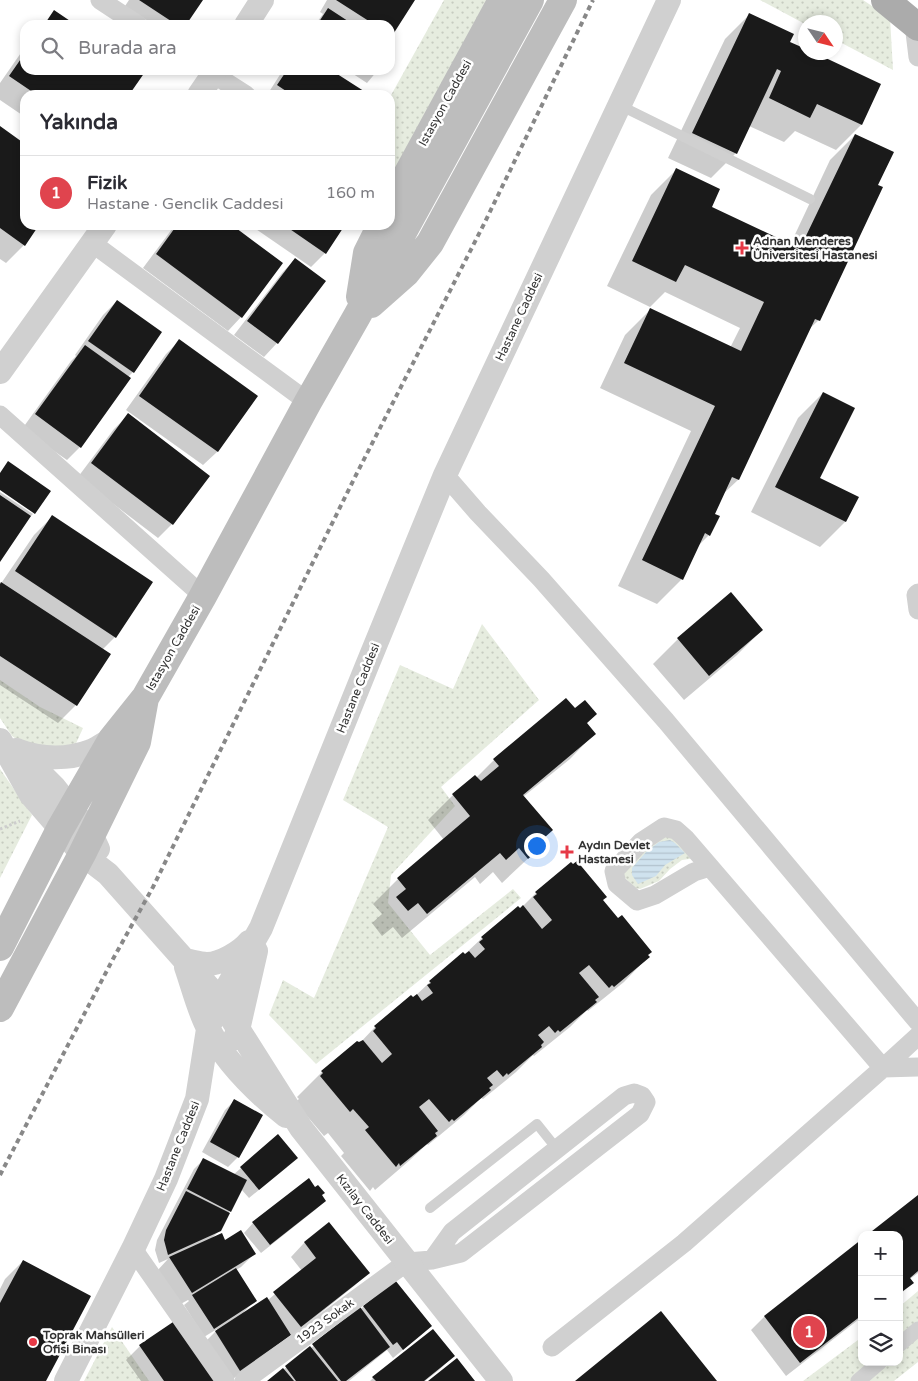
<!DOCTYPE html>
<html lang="tr">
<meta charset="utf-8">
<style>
body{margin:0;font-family:"Varela Round",sans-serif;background:#f7f7f7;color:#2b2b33}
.controls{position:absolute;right:15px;bottom:15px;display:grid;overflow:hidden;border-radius:10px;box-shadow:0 2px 8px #0003}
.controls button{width:45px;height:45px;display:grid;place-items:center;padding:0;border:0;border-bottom:1px solid #e1e1e2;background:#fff;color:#2b2b33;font:25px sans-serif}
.compass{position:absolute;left:798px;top:15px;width:45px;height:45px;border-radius:50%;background:#fff;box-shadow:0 2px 8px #0003;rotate:125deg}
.you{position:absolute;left:536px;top:845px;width:18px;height:18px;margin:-12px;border:4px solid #fff;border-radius:50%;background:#1a73e8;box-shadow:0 0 0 8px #1a73e833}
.badge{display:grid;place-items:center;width:32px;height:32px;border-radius:50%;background:#0f766e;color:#fff;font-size:16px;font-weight:700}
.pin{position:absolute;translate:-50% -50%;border:2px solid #fff;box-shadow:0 1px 5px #0006}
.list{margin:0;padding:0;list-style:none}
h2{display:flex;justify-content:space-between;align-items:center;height:65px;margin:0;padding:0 20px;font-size:21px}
h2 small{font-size:16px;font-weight:400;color:#7c7c81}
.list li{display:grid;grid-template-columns:32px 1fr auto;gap:15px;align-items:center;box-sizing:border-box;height:75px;padding:0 20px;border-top:1px solid #e1e1e2}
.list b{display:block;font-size:19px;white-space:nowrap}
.list p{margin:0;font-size:16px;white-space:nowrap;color:#7c7c81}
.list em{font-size:16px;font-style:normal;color:#7c7c81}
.icon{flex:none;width:28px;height:28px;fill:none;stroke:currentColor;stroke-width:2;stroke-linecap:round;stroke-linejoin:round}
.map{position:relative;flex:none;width:918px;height:1381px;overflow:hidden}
.search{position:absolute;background:#fff;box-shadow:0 2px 8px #0003;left:20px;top:20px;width:375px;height:55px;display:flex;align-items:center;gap:12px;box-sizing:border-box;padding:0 18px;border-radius:15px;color:#7c7c81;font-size:19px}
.panel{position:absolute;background:#fff;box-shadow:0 2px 8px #0003;left:20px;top:90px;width:375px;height:140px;border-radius:15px}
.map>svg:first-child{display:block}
.park{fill:url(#park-dots)}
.water{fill:url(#water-rules)}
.shadow{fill:#0003}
.building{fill:#1a1a1a}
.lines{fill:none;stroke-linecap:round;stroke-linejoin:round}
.path{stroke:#cdcdcd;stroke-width:3;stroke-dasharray:2.5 2.5;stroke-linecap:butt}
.service{stroke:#d0d0d0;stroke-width:10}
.pedestrian{stroke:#d0d0d0;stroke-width:15}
.minor{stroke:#d0d0d0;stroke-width:19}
.tertiary{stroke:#d0d0d0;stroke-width:24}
.secondary{stroke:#bdbdbd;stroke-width:28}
.primary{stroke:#ababab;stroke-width:28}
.rail{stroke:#888;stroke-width:4;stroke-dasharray:5 4;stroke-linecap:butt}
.poi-dot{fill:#e63946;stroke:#fff;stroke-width:2}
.labels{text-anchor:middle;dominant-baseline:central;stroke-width:5;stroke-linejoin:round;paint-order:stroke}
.street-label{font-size:12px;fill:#333;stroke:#fff}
.poi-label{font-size:12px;font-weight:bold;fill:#333;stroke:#fff;text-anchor:start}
</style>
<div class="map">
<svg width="918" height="1381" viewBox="0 0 918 1381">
<defs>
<pattern id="park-dots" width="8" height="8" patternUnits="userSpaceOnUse" patternTransform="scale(1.25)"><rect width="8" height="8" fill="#e6ecdf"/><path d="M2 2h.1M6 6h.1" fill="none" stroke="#c6cbc0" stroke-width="1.8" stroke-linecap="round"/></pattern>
<pattern id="water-rules" width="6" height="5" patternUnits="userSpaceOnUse" patternTransform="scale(1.25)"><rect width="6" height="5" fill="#cfe2ee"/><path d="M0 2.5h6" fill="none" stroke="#b2c2cd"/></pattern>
</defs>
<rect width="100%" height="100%" fill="#fff"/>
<path class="park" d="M444 0H492L396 172 390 169V97Z
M760 0H863L890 18 893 70 836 40V22H806L805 24Z
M482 624 539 700 441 787 455 806 391 875 388 903 430 955 513 889 521 898 316 1064 269 1015 283 980 314 998 388 827 343 800 400 665 453 689Z
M0 680 40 707 83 728 73 750 34 751 12 736 0 718Z
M0 769 32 815 0 878Z
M670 833 696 858 682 860 670 869 659 881 640 889 635 888 624 877 623 868 627 861Z
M918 1291V1362L894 1381H803L862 1337V1362H899V1307Z
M112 1327 149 1381H84Z"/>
<path class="water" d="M670 840 675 843 685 853 665 865 656 876 638 884 632 875V868L646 852 659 842Z"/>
<path class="shadow" d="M129 0H201L185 25H154L125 6Z
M327 0H414L390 36V25H315L323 14 320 12Z
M750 14 789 42 806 52 879 85 861 125 836 150 795 131 784 142 749 126 736 153 711 178 668 158 725 39Z
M25 47V70H140L128 95H25V117L0 100V83Z
M283 70H329L367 95H267Z
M347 70H378L367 83Z
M0 128 25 146V225H38L24 245 6 263 0 259Z
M855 135 819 320 808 330 738 480 722 495 713 514 709 535 697 547 682 579 657 604 618 586 691 431 600 388 625 335 650 310 730 348 740 328 665 292 650 307 607 286 651 195 676 170 711 208 790 245 830 160Z
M175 225H230L241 317 228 331 143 268Z
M250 225H344L325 253 311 267Z
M295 259 277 343 264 357 234 335 282 273Z
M117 301 161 332 133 372 127 378 80 447 67 460 22 429 71 361 76 356 75 355 103 315Z
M179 341 256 396 217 452 203 465 126 410 166 354Z
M823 393 819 478 857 498 845 522 820 547 751 512 798 418Z
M128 415 172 524 158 538 78 477 114 429Z
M0 492 33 514 27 520 0 560Z
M52 517 115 637 102 650 76 705 58 723 0 685V585L34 535Z
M762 630 737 655 684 700 653 664 678 639Z
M586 723 594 734 570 759 523 797 551 830 534 847 537 850 502 883 493 872 480 884 475 877 402 938 393 927 382 936 372 923 382 914 373 904 398 879 444 840 428 820 453 795 475 776 476 778 494 760Z
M571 863 648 957 624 982 588 1011 587 1010 570 1027 534 1056 533 1055 516 1072 483 1099 481 1098 464 1115 428 1145 427 1144 410 1160 375 1190 373 1187 370 1191 341 1156 344 1153 328 1133 324 1136 295 1102 299 1099 297 1097 322 1072 359 1044 375 1027 412 999 430 982 464 955 482 938 518 908 519 910 536 893Z
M234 1101 261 1115 238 1157 228 1167 202 1152 225 1110Z
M278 1136 287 1167 249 1198 241 1189 220 1230 211 1239 224 1241 255 1253 241 1267 236 1270 255 1300 244 1312 245 1313 268 1300 302 1271 291 1257 304 1243 329 1224 368 1273 354 1286 287 1340 286 1339 276 1348 230 1381 202 1345 217 1330V1329L204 1337 184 1305 189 1301 188 1300 177 1306 156 1272 168 1259 159 1263 155 1250 157 1240 194 1169 203 1160 233 1175Z
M308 1180 325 1201 315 1210 261 1253 244 1233 253 1223Z
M918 1197V1273L910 1279 912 1282 899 1296V1235Z
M862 1241V1317L786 1376 751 1330 764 1317Z
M23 1261 45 1381H0V1289L5 1279Z
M395 1282 430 1326 421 1335 393 1358 387 1350 349 1381H269Z
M140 1346 217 1381H141L126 1360Z
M453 1356 439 1370 425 1381H370L373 1378Z"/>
<path class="building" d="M139 0H203L186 25H177Z
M336 0H415L392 36 390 34V25H375Z
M328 8 354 25H317Z
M54 10 76 25H44Z
M749 13 794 34 790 42 806 49V52H813L881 84 862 125 817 104 810 118 769 98 781 71 777 69 737 154 692 133Z
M25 53V70H142L145 72 129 95H37L9 76Z
M287 70H331L370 95H292L277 85Z
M0 126 25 144V225H39L25 246 0 228Z
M855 134 894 152 878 185 883 187 820 321 815 319 739 480 732 477 715 514 720 516 710 536 705 533 683 580 642 560 715 406 624 363 650 308 741 351 764 302 685 265 676 282 632 261 676 168 720 189 712 207 797 247 802 236 805 238Z
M177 225H232L283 263 242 318 156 254Z
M284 225H345L326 254Z
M295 258 326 281 278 344 247 321Z
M117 300 162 332 134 373 88 341Z
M179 339 258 396 218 452 139 396Z
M85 345 131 378 81 448 35 414Z
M823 392 855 408 820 478 859 497 846 522 775 487Z
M128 413 210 476 173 525 91 463Z
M8 461 51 491 35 514 0 490V473Z
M0 495 31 516 0 562Z
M52 515 153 582 116 638 15 571Z
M1 582 111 654 77 706 0 656V584Z
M731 592 763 630 709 676 677 638Z
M566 698 575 708 585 700 597 714 587 723 596 734 523 795 553 830 535 846 538 850 528 859 519 848 506 860 500 853 427 914 418 903 408 911 396 897 406 889 397 878 470 816 452 794 475 775 481 781 499 766 493 759Z
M577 861 607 897 603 900 618 918 622 915 652 952 648 955 650 957 614 987 612 985 609 988 589 965 579 973 599 997 595 1000 597 1002 560 1032 558 1030 555 1033 549 1026 538 1035 544 1042 541 1045 542 1047 508 1075 507 1073 503 1077 497 1070 487 1078 493 1085 489 1088 491 1090 454 1121 452 1119 449 1122 429 1099 419 1107 438 1131 435 1133 437 1136 400 1166 399 1163 396 1167 365 1130 369 1127 353 1109 350 1112 320 1076 323 1073 321 1071 357 1041 359 1042 363 1040 382 1063 392 1054 373 1031 376 1028 374 1026 411 995 413 997 417 994 422 1001 433 993 427 985 431 983 429 981 463 952 465 954 469 951 475 958 485 949 479 942 483 939 481 937 518 906 520 908 523 905 542 929 552 920 533 897 537 894 535 892 571 862 573 864Z
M234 1099 263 1115 239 1158 210 1142Z
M278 1134 298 1158 259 1190 240 1167Z
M203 1158 247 1180 231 1212 187 1189Z
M309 1178 315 1187 318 1185 325 1193 322 1195 326 1201 270 1245 252 1222Z
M186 1191 230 1213 221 1231 168 1255 164 1240 166 1230Z
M918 1195V1271L910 1278 914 1283 899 1294V1235H867Z
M329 1222 370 1273 301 1327 273 1292 316 1258 304 1242Z
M241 1230 256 1254 192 1293 169 1257 222 1233 225 1240Z
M862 1239V1315L800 1363 764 1316Z
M23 1260 91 1296 46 1381H0V1303Z
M236 1268 257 1301 214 1329 192 1295Z
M395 1280 432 1326 403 1350 397 1342 393 1345 363 1306Z
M267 1297 291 1335 240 1371 215 1331Z
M360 1307 390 1347 346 1381H341L312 1344Z
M661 1311 717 1381H575Z
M176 1320 218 1381H164L139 1345Z
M433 1329 455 1356 424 1381H376L372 1377Z
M310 1346 338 1381H296L285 1366Z
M457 1358 475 1381H428Z
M283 1368 294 1381H267Z"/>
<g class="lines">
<path class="path" d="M0 829 20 821"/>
<path class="service" d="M619 105 810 199
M430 1208 537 1124 557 1149"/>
<path class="pedestrian" d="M899 1345 918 1329
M858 1381 880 1362"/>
<path class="minor" d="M100 0 138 25
M918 20 914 24 918 57
M207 70 246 95
M92 243 308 402
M0 415 203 596
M445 475 478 513 541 579 666 721 918 1022
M918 593 916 595 918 610
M710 867 694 872 655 895 637 901 617 884 614 871 641 842 664 827 676 830 685 838 710 867 883 1068
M883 1068 918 1067
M133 1249 225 1381
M552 1347 684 1243 883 1068 918 1036
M244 1381 407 1262 432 1260 461 1253 640 1114 646 1102 642 1096 634 1093 624 1096 452 1232 432 1260"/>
<path class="tertiary" d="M246 25 262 0
M199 95 216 70
M0 372 105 225
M0 740 31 795 82 854 108 874 220 1000 301 1128 501 1381
M16 750C40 759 67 760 91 751 98 748 105 743 112 739
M17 750 54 787 91 834 98 849
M184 960C191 961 200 964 207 964 220 964 241 952 249 942
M186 967C193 987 198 1009 208 1028 226 1063 256 1092 286 1116
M235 1038 238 1030 256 951
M66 1381 133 1249 166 1179 197 1099 208 1029 220 1000 261 928 366 668 445 475 669 0"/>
<path class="secondary" d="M390 206 502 0
M360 297 367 253 381 225
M371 304 406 273 430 243 563 0
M0 947 60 829 112 739 144 699
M0 1008 82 854 137 742 145 698 203 596 308 402 357 316 530 0"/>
<path class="primary" d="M885 0 918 27"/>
<path class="rail" d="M0 1175 113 959 153 887 354 479 484 224 593 0"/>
</g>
<g class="poi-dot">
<path d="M739.5 240.5h5v5h5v5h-5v5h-5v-5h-5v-5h5z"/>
<path d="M564.5 844.5h5v5h5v5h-5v5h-5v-5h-5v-5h5z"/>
<circle cx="33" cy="1342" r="5"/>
</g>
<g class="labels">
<g class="street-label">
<text transform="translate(445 103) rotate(-61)">Istasyon Caddesi</text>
<text transform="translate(519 317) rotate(-65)">Hastane Caddesi</text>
<text transform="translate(173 648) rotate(-60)">Istasyon Caddesi</text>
<text transform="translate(358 688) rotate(-68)">Hastane Caddesi</text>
<text transform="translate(178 1146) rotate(-68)">Hastane Caddesi</text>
<text transform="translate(365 1209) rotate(52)">Kızılay Caddesi</text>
<text transform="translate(325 1321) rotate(-36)">1923 Sokak</text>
</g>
<g class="poi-label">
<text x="753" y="241">Adnan Menderes<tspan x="753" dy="14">Üniversitesi Hastanesi</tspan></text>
<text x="578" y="845">Aydın Devlet<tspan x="578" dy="14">Hastanesi</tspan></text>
<text x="43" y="1335">Toprak Mahsülleri<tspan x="43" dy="14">Ofisi Binası</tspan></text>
</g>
</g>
</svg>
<div class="controls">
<button>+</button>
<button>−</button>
<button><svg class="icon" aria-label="layers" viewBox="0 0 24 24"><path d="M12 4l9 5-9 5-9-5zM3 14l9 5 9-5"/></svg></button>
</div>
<svg class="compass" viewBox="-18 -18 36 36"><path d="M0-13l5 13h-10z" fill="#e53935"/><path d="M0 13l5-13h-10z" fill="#7c7c81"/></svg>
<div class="you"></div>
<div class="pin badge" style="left:809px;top:1332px;background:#e0444e">1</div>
<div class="search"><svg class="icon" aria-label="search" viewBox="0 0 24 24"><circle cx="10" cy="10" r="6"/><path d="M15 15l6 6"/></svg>Burada ara</div>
<section class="panel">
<h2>Yakında<small></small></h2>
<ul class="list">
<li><span class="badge" style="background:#e0444e">1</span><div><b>Fizik</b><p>Hastane · Genclik Caddesi</p></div><em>160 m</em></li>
</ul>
</section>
</div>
